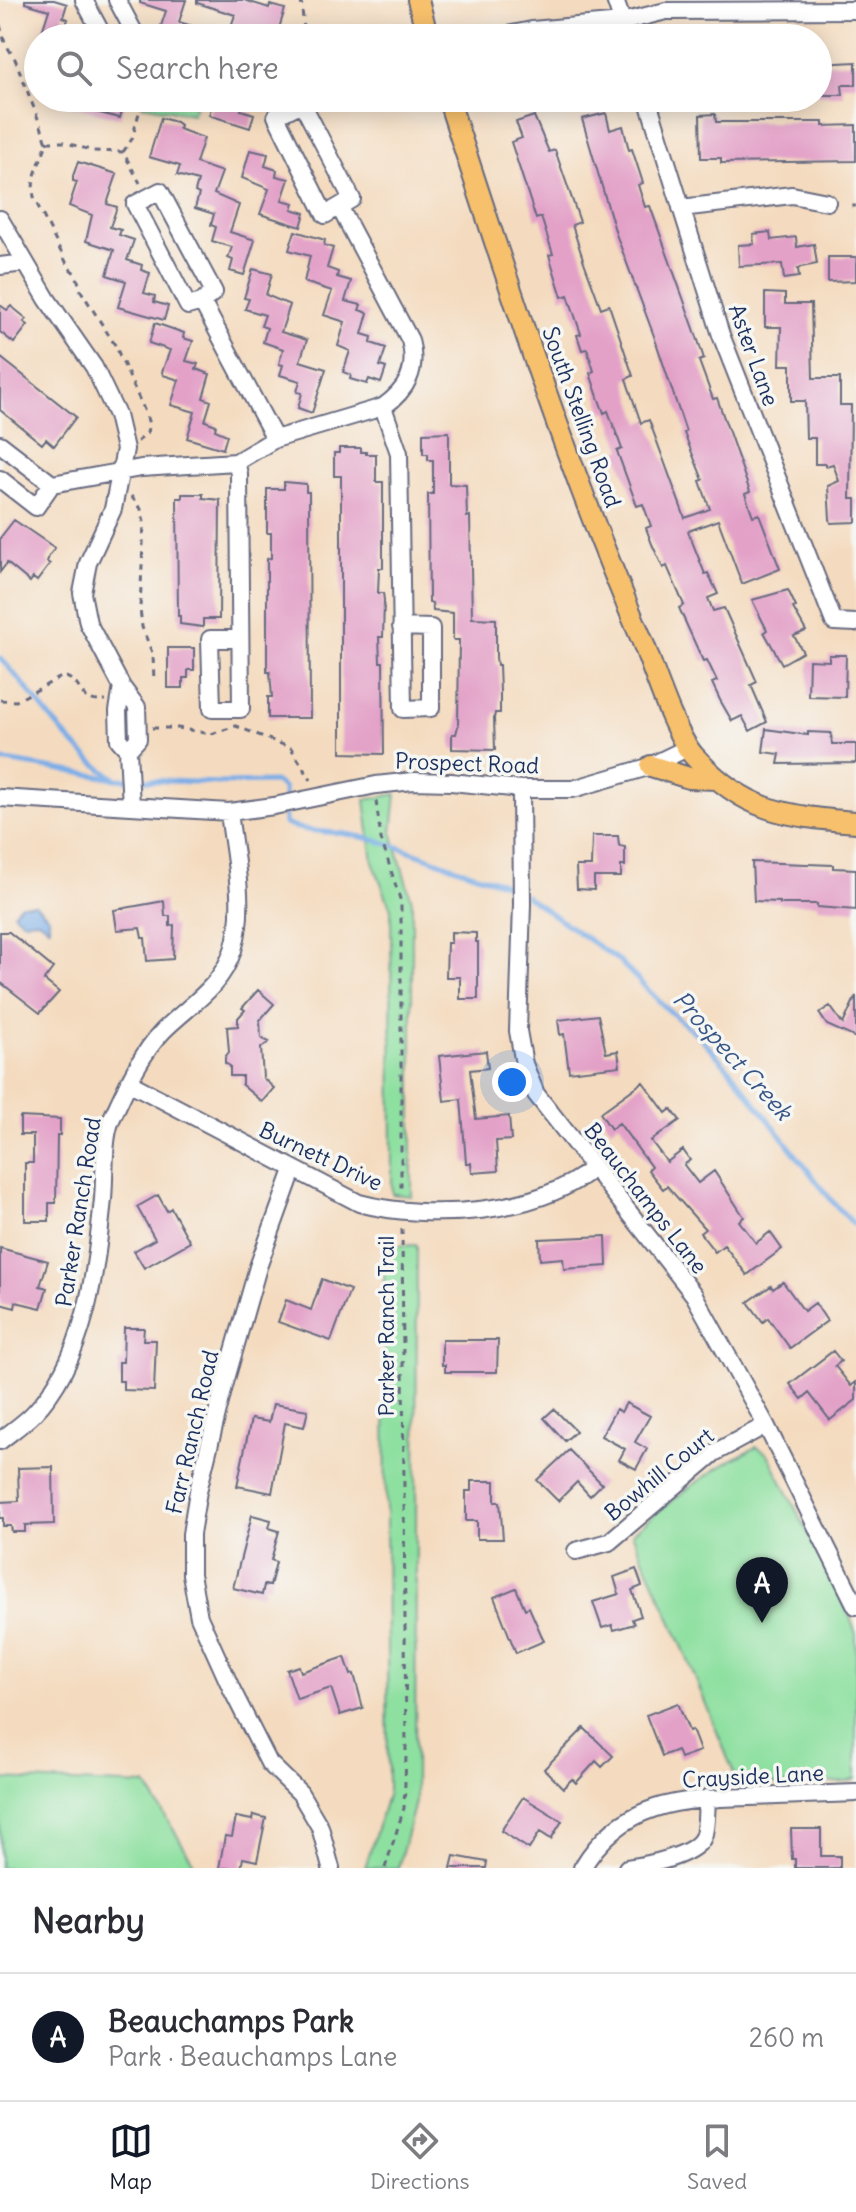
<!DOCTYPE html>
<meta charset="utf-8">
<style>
body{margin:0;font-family:Delius,sans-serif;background:#f7f7f7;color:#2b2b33}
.you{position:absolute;left:512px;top:1082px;width:28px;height:28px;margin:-20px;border:6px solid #fff;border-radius:50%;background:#1a73e8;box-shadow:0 0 0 12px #1a73e833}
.badge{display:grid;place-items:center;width:52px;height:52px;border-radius:50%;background:#111827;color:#fff;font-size:26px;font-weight:700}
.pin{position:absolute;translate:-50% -66px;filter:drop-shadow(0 2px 4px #0008)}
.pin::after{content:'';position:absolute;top:42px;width:28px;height:24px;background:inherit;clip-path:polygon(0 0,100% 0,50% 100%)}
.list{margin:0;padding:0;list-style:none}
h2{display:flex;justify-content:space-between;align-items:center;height:104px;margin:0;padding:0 32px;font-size:34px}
h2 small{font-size:26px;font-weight:400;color:#7c7c81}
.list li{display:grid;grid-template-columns:52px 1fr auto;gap:24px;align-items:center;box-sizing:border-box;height:128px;padding:0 32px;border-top:2px solid #e1e1e2}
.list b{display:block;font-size:30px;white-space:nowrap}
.list p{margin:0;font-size:26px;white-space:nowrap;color:#7c7c81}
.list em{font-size:26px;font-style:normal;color:#7c7c81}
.icon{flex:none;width:44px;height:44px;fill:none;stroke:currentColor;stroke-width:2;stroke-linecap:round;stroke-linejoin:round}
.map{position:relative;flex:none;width:856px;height:1868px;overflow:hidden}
.search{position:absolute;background:#fff;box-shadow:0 4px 20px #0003;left:24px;right:24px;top:24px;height:88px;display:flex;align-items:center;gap:20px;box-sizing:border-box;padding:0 28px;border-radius:44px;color:#7c7c81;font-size:30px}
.sheet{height:232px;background:#fff}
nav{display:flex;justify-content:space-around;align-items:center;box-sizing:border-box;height:112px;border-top:2px solid #e1e1e2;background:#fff;font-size:22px;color:#7c7c81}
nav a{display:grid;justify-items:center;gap:4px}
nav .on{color:#111827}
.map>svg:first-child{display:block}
.green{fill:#8ee0a0;stroke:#54887f;stroke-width:2}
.water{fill:#7aade7;stroke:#4a6ea2;stroke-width:2}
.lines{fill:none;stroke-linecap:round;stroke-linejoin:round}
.stream{stroke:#7aade7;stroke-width:5}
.building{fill:#e3a1c8}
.minor-casing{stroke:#676b80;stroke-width:20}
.major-casing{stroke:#676b80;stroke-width:24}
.path{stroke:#676b80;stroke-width:3;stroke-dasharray:6 6;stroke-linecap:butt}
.minor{stroke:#fff;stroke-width:16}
.major{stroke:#f7c06c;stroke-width:20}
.labels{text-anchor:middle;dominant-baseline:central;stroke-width:7;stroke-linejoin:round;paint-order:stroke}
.street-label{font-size:22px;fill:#1b2f5e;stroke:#f6f6f2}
.water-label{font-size:24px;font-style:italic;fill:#385587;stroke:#f6f6f2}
</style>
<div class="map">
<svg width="856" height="1868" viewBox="0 0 856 1868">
<rect width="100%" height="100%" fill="#f6f6f2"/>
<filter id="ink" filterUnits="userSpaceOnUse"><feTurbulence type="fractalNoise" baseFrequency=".0125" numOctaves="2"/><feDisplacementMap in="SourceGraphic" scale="16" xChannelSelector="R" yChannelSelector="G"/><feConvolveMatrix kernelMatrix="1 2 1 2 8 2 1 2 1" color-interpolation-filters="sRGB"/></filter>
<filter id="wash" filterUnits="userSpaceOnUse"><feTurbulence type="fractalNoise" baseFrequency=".006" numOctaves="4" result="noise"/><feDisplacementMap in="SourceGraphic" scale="32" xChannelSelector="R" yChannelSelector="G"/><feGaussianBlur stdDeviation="1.8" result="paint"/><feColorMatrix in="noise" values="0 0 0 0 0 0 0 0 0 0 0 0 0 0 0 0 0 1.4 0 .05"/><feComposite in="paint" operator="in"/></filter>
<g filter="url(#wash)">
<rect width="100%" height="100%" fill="#f4dbbf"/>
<path class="green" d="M144 98H199L192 114 142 105Z
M396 794 392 832 412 902V1196L392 1194 391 909 373 862 365 800Z
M417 1245 415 1802 398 1868H365L388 1792 384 1246Z
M757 1447 768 1454 848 1612 856 1634V1779L847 1782 739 1786 681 1643 632 1533C672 1501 710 1468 757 1447Z
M0 1779 146 1785 197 1868H0Z"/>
<path class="water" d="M21 904H35L49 917V928L38 920 22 921 13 913Z"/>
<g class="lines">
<path class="stream" d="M0 658C39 698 66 748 115 778
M0 760 117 779 219 783 275 782 284 789 285 824C309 834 328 830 352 835 403 844 450 869 500 882L518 891
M526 896 619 961 667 1009 699 1036 730 1070 832 1201 856 1227"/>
</g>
<g id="blocks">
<path class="building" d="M25 0H54L67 4 63 17 68 19 62 38H40L49 10 25 3Z
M140 0H186L179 22 222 35 221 38H169L170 35 159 32 166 11 140 3Z
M197 0H244L269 8 270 5 285 9 276 38H227L235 15 197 3Z
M856 62V85H842L843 95H818V64Z
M56 98H126L120 118 55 102Z
M214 98 243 104 241 110 254 114 250 128 209 115Z
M606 113 610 130 623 126 629 150 632 149 643 183 638 185 645 207 650 206 697 337 704 359 699 361 713 399 717 398 750 492 745 494 753 516 759 514 780 569 742 584 718 520 688 531 705 574 708 573 718 594 708 598 713 611 724 608 757 682 751 685 767 722 750 731 742 716 732 721 720 700 712 683 717 681 707 660 703 661 679 608 684 605 667 566 663 568 652 544 646 528 651 526 643 504 637 506 617 451 622 449 608 411 604 413 598 397 590 373 594 371 587 349 582 350 577 335 581 334 568 295 562 297 549 255 553 254 541 217 536 219 511 142 522 138 516 122 534 116 549 152 555 150 580 222 572 225 584 262 601 308 609 305 633 376 626 379 641 423 649 420 685 518 710 509 700 481 703 480 684 433 686 432 654 336 616 234 582 119Z
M715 114 716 122H823V126L856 125V161L721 163V158H701L700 115Z
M161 118 176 122 180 125 179 129 204 138 196 163 222 172 214 194 239 205 230 232 255 240 244 275 230 271 233 260 228 258 232 247 212 241 216 227 211 225 214 214 195 208 199 194 195 192 198 181 177 175 180 166 149 157Z
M250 150 268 154 265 166 277 170 276 176 289 179 282 200 294 203 292 209 305 213 301 227 260 214 269 189 242 178Z
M78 162 117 174 107 204 117 207 110 227 121 230 119 235 134 240 127 260 142 265 141 270 150 273 144 293 155 296 154 302 168 306 164 320 118 307 126 281 107 275 114 250 86 241 92 215 69 206 77 182 73 181V176Z
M295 231 325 240 324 245 333 248 327 268 338 272 337 277 351 281 345 301 361 305 359 310 368 313 362 334 372 337 371 343 386 348 380 366 386 368 381 383 369 379 367 384 350 379 351 375 343 372 350 351 338 346 345 322 324 315 332 291 304 282 310 256 289 250Z
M770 232 771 240 796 237 797 247 814 244 817 264 801 267 798 269 799 277 784 279 782 264 739 266 738 245 754 244 753 234Z
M828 257H856V281L828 282Z
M253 269 272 274 266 295 290 305 281 332 307 340 300 361 326 369 312 413 298 408 302 393 297 392 300 381 280 375 283 365 279 364 283 349 263 342 267 328 261 326 265 315 245 309 249 299 244 298Z
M765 293 785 294V304H811L813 378H840V405H851L850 499H856V522L831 523 830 519 828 486 839 481 833 464 826 466V464H815V438H806L805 401H791V365H780L781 327H765Z
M0 305 7 310 11 306 27 319 24 322 28 325 14 343 0 332Z
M155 323 184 333 183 338 193 341 186 361 198 364 196 369 210 374 203 398 211 401 205 421 216 425 215 430 227 435 223 449 187 438 195 412 171 405 179 380 163 375 162 372 170 350 149 343Z
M0 357 76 417 54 446 46 439 42 444 0 410Z
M449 432V484L466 485 467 517 470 516 472 618 496 619V657L497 665H499L500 691V713H495L494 718 495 750 452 749V734H456L458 726 459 640H453V613L433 611 432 603 429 602 428 494H433V460H428V454H423V433Z
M339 448H361V452H366V454H376V482H383V568H379L378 593H383L384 600 383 637H379L380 662H383L384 754 341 753V476H334V453H339Z
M284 482 306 484V492H309L310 718H268V697H272L270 672H267V559L271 558V533H267V489H284Z
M182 494H203V498L220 500 219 619H203V627L180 624V616H178L177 498H182Z
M14 520 55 548 49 556 47 562 50 564 37 581 33 578 30 582 7 563 0 572V538Z
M788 590 796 607 793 608 806 631 794 636 803 652 782 664 764 632 767 630 752 600Z
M168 648H194V670H188V678H183V688H168Z
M829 655H846L845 697 808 696 809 660 829 661Z
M766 729 808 735V732L831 733 832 744H856V763L778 764 780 754 763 752Z
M592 836H618L619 846 625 847V866H621V877H594V890L577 889 576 866H591Z
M752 862 833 865V868L856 869V910L817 907V904H780V902L754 901Z
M164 901 165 916H170V926L174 925 173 959 147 961 145 938H142L140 928 117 930 114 910Z
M0 932H9L53 968 44 980 59 992 40 1013 0 982Z
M451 932 476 933V942H478V999H460V977H446L447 943H451Z
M258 990 274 1004 260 1020 261 1038 269 1042 261 1048 263 1078 274 1088 262 1102 242 1085V1076H230V1066L225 1063V1057L229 1052 227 1027 238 1026V1018L245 1010 242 1008Z
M856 996V1038L827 1025 819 1013 830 1006 843 1024Z
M598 1015 606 1053 618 1051 620 1066 569 1072 564 1034 560 1035 558 1020Z
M486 1051 488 1068 470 1070 476 1119 509 1116 511 1140 496 1141 498 1171 472 1173 471 1163H466L461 1099 444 1101 439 1056Z
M643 1082 666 1113 671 1109 680 1120 651 1141 667 1162 683 1150 690 1160 684 1165 698 1183 714 1171 744 1217 739 1221 756 1243 770 1232 782 1249 747 1275 724 1245 715 1252 700 1233 705 1229 667 1186 663 1189 648 1170 651 1167 619 1123 611 1129 600 1113Z
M20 1117 60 1119V1135H57L56 1203H49V1221H25V1163H33V1135H20Z
M158 1195 167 1211 171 1208 190 1242 144 1268 134 1251 155 1239 137 1207Z
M606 1236 607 1266 564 1269 563 1258 540 1260 539 1239Z
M0 1248 48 1261 40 1286 47 1288 41 1308 16 1302 15 1308 0 1304Z
M322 1279 350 1290 331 1341 278 1322 286 1300 311 1310Z
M783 1282 804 1311 815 1303 827 1321 790 1348 768 1318 763 1322 748 1302 771 1286 773 1289Z
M124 1328H144L143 1340H156L154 1391 123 1390V1381H119V1362H123Z
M442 1340H498L497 1372H445V1365H442Z
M833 1351 841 1361 835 1366 851 1386 856 1382V1400L830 1420 809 1393 802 1399 790 1384Z
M626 1403 650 1416 635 1442 647 1449 636 1469 619 1460 625 1449 601 1436 616 1409 621 1412Z
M273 1404 308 1410 304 1427 285 1423 272 1493 237 1486 251 1419 269 1422Z
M554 1409 576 1431 565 1441 544 1418Z
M569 1450 602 1484 590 1496 577 1482 558 1501 537 1480Z
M53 1467 54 1524 25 1525V1532H12L11 1526H3V1518H0V1502L19 1501 18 1468Z
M471 1481H495V1502H500L503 1539H477V1521H466V1491H471Z
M252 1515 271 1520 269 1528 279 1531 271 1560 276 1562 270 1586 264 1585 262 1595 233 1588Z
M636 1569 642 1586 632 1590 641 1616 632 1619 634 1624 614 1630 612 1625 602 1628 593 1602 619 1594 614 1577Z
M516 1588 525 1609 529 1607 544 1641 516 1653 494 1597Z
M345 1657 351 1675 354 1674 363 1708 340 1715 331 1688 297 1699 287 1670 299 1666 301 1672Z
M678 1703 689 1731 692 1730 700 1751 680 1758 677 1750 662 1756 646 1715Z
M584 1728 613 1756 602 1767 596 1761 576 1783 572 1779 563 1788 544 1769Z
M523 1797 562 1821 551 1839 540 1832 529 1849 501 1831Z
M253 1815 266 1818 257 1861 243 1858 241 1868H219L225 1836 232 1837 236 1817 252 1820Z
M791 1829H821V1856H840V1868H795V1859H792Z
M454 1856 487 1862 486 1868H451Z"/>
</g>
</g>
<g filter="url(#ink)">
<use href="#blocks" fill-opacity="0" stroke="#676b80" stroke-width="2"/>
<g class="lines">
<g class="minor-casing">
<path id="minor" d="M84 0 104 38
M117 0 134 32 123 38
M615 0 628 38
M492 38 532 30 622 22 666 11 856 10
M647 98 721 335 834 622 856 623
M302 103 352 199 325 215 276 116Z
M160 191 214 292 202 302 188 306 135 204Z
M681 208 792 195 827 202
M0 219 47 299 94 367 117 415 125 449 113 509 88 563 82 593 88 623 122 687 137 707 138 739 128 750
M0 266 25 263
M202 302 275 439
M383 407 399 453 403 709 431 708V628L401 627
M0 444 52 484 141 468 236 462 275 439 383 407C407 390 418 370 410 340L340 208
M236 462 239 474 241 709H212L210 639H240
M0 479 36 507 52 484
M122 687 118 711 119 740 128 750 131 806
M521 789 522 904 518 1031 524 1064 536 1094 694 1295 766 1425 856 1606
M0 798 229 812 274 806 376 785 413 781 451 782 521 789H573L648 767 687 748
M130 1083 359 1203C426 1221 540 1215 594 1167
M293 1170 258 1267 224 1386 198 1491 191 1534V1574L199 1617 232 1690 269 1763 300 1793 320 1827 331 1868
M0 1441C11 1432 23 1424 33 1414 86 1360 96 1270 103 1199 105 1177 103 1139 111 1120 125 1090 139 1056 163 1031 189 1005 221 988 233 950 247 906 234 856 229 812
M576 1551 609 1542 714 1453 766 1425
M582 1868C622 1801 680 1799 750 1797 785 1796 821 1794 856 1793
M627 1868C646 1865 695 1856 703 1837 707 1827 706 1810 707 1798"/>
</g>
<g class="major-casing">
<path id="major" d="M418 0 428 38
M448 98C507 280 566 464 642 640 654 670 674 734 694 756 744 812 785 816 856 822
M651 766 689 778 717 779"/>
</g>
<path class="path" d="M301 0 305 38
M0 25 5 43 15 59 47 142C42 161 28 180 35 200L69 268 76 274 81 291 115 345 145 412 149 424 147 433 137 442
M47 142H64L93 151 123 152 140 183
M123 152 132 139 143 98
M852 206H856
M131 496 141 509 144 522 140 608 142 627 153 655 154 682
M0 700 16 701 63 676C87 683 74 703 106 701
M152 728H178L211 734 236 726 291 748 311 780
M376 801 381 839 401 902V1193
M385 1868 404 1808 406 1756 402 1225"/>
<use href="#minor" class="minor"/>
<use href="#major" class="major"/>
</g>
</g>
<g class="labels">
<g class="street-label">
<text transform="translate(754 355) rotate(70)">Aster Lane</text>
<text transform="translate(582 417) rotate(70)">South Stelling Road</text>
<text transform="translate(467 763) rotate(2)">Prospect Road</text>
<text transform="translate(321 1156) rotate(25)">Burnett Drive</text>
<text transform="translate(646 1198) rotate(52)">Beauchamps Lane</text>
<text transform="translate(78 1212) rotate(-81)">Parker Ranch Road</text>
<text transform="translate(386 1326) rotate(-90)">Parker Ranch Trail</text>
<text transform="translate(192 1432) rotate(-77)">Farr Ranch Road</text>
<text transform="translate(659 1474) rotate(-39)">Bowhill Court</text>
<text transform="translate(753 1776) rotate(-3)">Crayside Lane</text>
</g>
<g class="water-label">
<text transform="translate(733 1055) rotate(48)">Prospect Creek</text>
</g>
</g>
</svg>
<div class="you"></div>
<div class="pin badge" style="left:762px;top:1623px">A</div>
<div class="search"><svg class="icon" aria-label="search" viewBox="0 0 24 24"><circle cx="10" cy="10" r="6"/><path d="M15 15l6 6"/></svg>Search here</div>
</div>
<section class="sheet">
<h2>Nearby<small></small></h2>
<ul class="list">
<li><span class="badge">A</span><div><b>Beauchamps Park</b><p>Park · Beauchamps Lane</p></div><em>260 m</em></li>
</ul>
</section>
<nav>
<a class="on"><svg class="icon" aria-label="map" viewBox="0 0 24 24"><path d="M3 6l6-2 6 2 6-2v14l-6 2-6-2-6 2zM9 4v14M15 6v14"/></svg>Map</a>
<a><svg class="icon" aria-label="directions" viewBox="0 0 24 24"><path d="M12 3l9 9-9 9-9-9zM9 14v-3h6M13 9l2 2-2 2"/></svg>Directions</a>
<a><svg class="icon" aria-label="saved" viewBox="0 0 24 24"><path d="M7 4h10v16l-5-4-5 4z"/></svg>Saved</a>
</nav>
